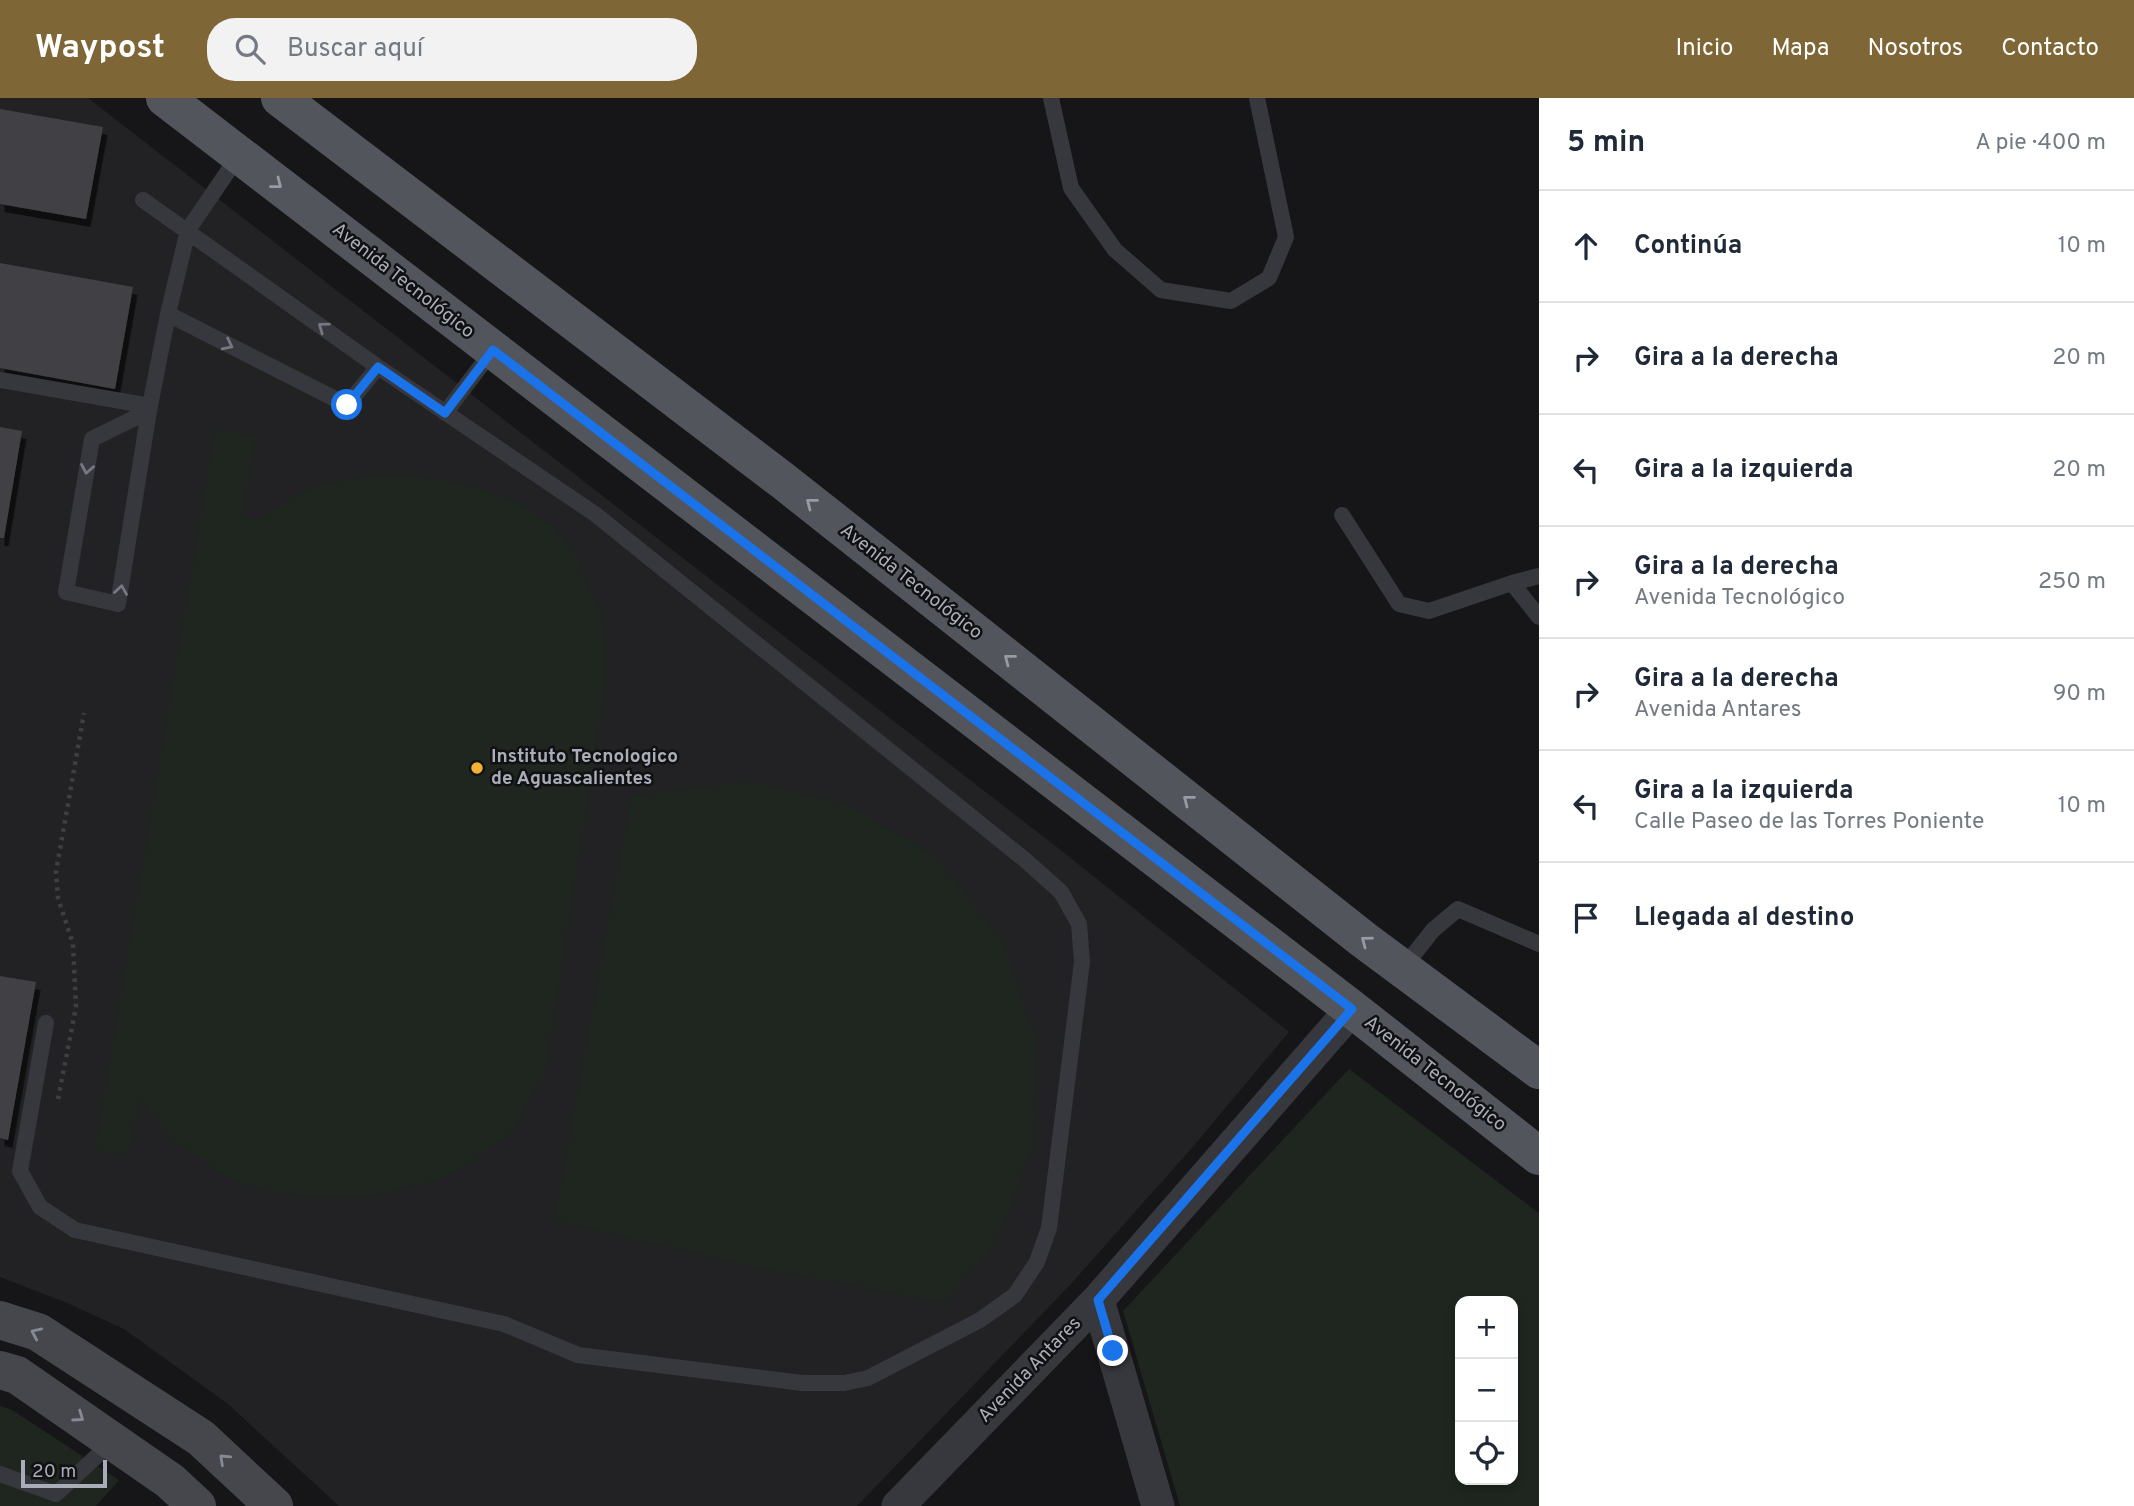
<!DOCTYPE html>
<html lang="es">
<meta charset="utf-8">
<style>
body{margin:0;font-family:Overpass,sans-serif;background:#f2f2f3;color:#1f2937}
.controls{position:absolute;right:21px;bottom:21px;display:grid;overflow:hidden;border-radius:14px;box-shadow:0 4px 10px #0003}
.controls button{width:63px;height:63px;display:grid;place-items:center;padding:0;border:0;border-bottom:2px solid #e0e1e3;background:#fff;color:#1f2937;font:35px sans-serif}
.scale{position:absolute;left:21px;bottom:18px;width:86px;box-sizing:border-box;padding-left:7px;border:4px solid #a8adb8;border-top:0;font-size:19px;line-height:24px;white-space:nowrap;color:#a8adb8;-webkit-text-stroke:5px #111113;paint-order:stroke}
.stop{position:absolute;width:21px;height:21px;margin:-16px;border:5px solid #1a73e8;border-radius:50%;background:#fff}
.stop.end{background:#1a73e8;border-color:#fff;box-shadow:0 2px 7px #0008}
.list{margin:0;padding:0;list-style:none}
h2{display:flex;justify-content:space-between;align-items:center;height:91px;margin:0;padding:0 28px;font-size:30px}
h2 small{font-size:23px;font-weight:400;color:#747a83}
.list li{display:grid;grid-template-columns:46px 1fr auto;gap:21px;align-items:center;box-sizing:border-box;height:112px;padding:0 28px;border-top:2px solid #e0e1e3}
.list b{display:block;font-size:26px;white-space:nowrap}
.list p{margin:0;font-size:23px;white-space:nowrap;color:#747a83}
.list em{font-size:23px;font-style:normal;color:#747a83}
.icon{flex:none;width:38px;height:38px;fill:none;stroke:currentColor;stroke-width:2;stroke-linecap:round;stroke-linejoin:round}
.map{position:relative;flex:none;width:1539px;height:1408px;overflow:hidden}
header{display:flex;align-items:center;gap:42px;box-sizing:border-box;height:98px;padding:0 35px;background:#7e6636;color:#fff}
header strong{font-size:33px}
nav{display:flex;gap:38px;margin-inline-start:auto;font-size:24px}
.search{width:490px;height:63px;background:#f2f2f3;display:flex;align-items:center;gap:18px;box-sizing:border-box;padding:0 24px;border-radius:28px;color:#747a83;font-size:26px}
main{display:flex}
aside{flex:1;background:#fff}
.map>svg:first-child{display:block}
.built{fill:#222225}
.green{fill:#1e261f;fill-rule:evenodd}
.building{fill:#404145;filter:url(#shadow)}
.lines{fill:none;stroke-linecap:round;stroke-linejoin:round}
.path{stroke:#3d3f44;stroke-width:4.5;stroke-dasharray:3.5 5;stroke-linecap:butt}
.lane{stroke:#37383d;stroke-width:16}
.street{stroke:#37383d;stroke-width:33}
.secondary{stroke:#45474d;stroke-width:38}
.primary{stroke:#53555c;stroke-width:38}
.oneway{stroke:#979ba6}
.oneway2{stroke:#757881}
.oneway3{stroke:#858993}
.route{stroke:#1a73e8;stroke-width:9}
.poi-dot{fill:#f2b134;stroke:#111113;stroke-width:2.5}
.labels{text-anchor:middle;dominant-baseline:central;stroke-width:5;stroke-linejoin:round;paint-order:stroke}
.street-label{font-size:19px;fill:#a8adb8;stroke:#111113}
.poi-label{font-size:19px;font-weight:bold;fill:#a8adb8;stroke:#111113;text-anchor:start}
</style>
<header>
<strong>Waypost</strong>
<div class="search"><svg class="icon" aria-label="search" viewBox="0 0 24 24"><circle cx="10" cy="10" r="6"/><path d="M15 15l6 6"/></svg>Buscar aquí</div>
<nav><a>Inicio</a><a>Mapa</a><a>Nosotros</a><a>Contacto</a></nav>
</header>
<main>
<div class="map">
<svg width="1539" height="1408" viewBox="0 0 1539 1408">
<defs>
<filter id="shadow"><feDropShadow dx="4.5" dy="8" stdDeviation="0" flood-color="#0009"/></filter>
</defs>
<rect width="100%" height="100%" fill="#161618"/>
<path class="built" d="M0 0H88L1058 750 1289 934 1191 1051 1070 1187 857 1408H339L228 1306 124 1231 67 1205 0 1179Z"/>
<path class="green" d="M215 331 256 338 242 417 257 422 285 403 320 386 368 378H420L470 388 516 403 549 426 575 451 586 484 601 515 606 548V585L545 976 510 1035 465 1070 423 1087 368 1098 316 1100 268 1093 231 1082 175 1045 140 1001 128 1058 95 1052Z
M747 683 849 706 938 761 1003 843 1036 942 1034 1046 997 1144 944 1205 763 1171 554 1123 631 698Z
M1349 971 1539 1115V1408H1180L1123 1213ZM1460 1203H1513V1382H1460Z
M0 1308 12 1312 119 1382 96 1408H0Z"/>
<path class="building" d="M0 11 103 29 86 121 0 106Z
M0 165 133 189 115 291 0 270Z
M0 329 22 333 4 440H0Z
M0 878 36 884 8 1042 0 1040Z"/>
<g class="lines">
<path class="path" d="M58 1001 76 909 73 846 58 800 56 774 84 615"/>
<path class="lane" d="M1051 0 1071 90 1115 152 1161 192 1231 203 1269 180 1286 139 1257 0
M168 216 347 307 378 269
M0 282 150 308
M149 313 92 341 66 494 118 506 149 313 168 216 188 132 239 57
M445 315 493 252
M1342 417 1399 506 1429 513 1512 485 1539 478
M1512 485 1539 519
M1403 870 1433 832 1458 811 1539 846
M46 925 20 1073 40 1109 75 1132 504 1226 578 1257 802 1285H844L868 1280 980 1222 1015 1197 1037 1164 1049 1130 1082 864 1079 826 1061 794 1024 761 595 416 378 269 143 102
M0 1376 56 1396 113 1343"/>
<path class="street" d="M1098 1202 1158 1408
M898 1408 1098 1202 1352 911"/>
<path class="secondary" d="M0 1222 38 1234 201 1340 274 1408
M0 1272 17 1277 170 1383 197 1408"/>
<path class="primary" d="M165 0 1352 911 1539 1058
M280 0 782 382 1364 842 1539 972"/>
</g>
<defs><path id="oneway-chevron" d="M-2-3.5L2.5 0L-2 3.5" fill="none" stroke-width="1.6" stroke-linecap="round" stroke-linejoin="round" transform="scale(1.75)"/></defs>
<g class="oneway">
<use href="#oneway-chevron" transform="translate(277 86) rotate(38)"/>
<use href="#oneway-chevron" transform="translate(811 405) rotate(-142)"/>
<use href="#oneway-chevron" transform="translate(1009 561) rotate(-142)"/>
<use href="#oneway-chevron" transform="translate(1188 702) rotate(-142)"/>
<use href="#oneway-chevron" transform="translate(1366 843) rotate(-143)"/>
</g>
<g class="oneway2">
<use href="#oneway-chevron" transform="translate(323 229) rotate(-144)"/>
<use href="#oneway-chevron" transform="translate(228 247) rotate(27)"/>
<use href="#oneway-chevron" transform="translate(87 371) rotate(100)"/>
<use href="#oneway-chevron" transform="translate(121 492) rotate(-81)"/>
</g>
<g class="oneway3">
<use href="#oneway-chevron" transform="translate(36 1235) rotate(-156)"/>
<use href="#oneway-chevron" transform="translate(79 1319) rotate(35)"/>
<use href="#oneway-chevron" transform="translate(224 1361) rotate(-137)"/>
</g>
<g class="lines">
<path class="route" d="M347 307 378 269 445 315 493 252 1352 911 1098 1202 1113 1253"/>
</g>
<circle class="poi-dot" cx="477" cy="670" r="7"/>
<g class="labels">
<g class="street-label">
<text transform="translate(403 183) rotate(38)">Avenida Tecnológico</text>
<text transform="translate(911 484) rotate(38)">Avenida Tecnológico</text>
<text transform="translate(1435 976) rotate(38)">Avenida Tecnológico</text>
<text transform="translate(1030 1272) rotate(-46)">Avenida Antares</text>
</g>
<g class="poi-label">
<text x="491" y="659">Instituto Tecnologico<tspan x="491" dy="22">de Aguascalientes</tspan></text>
</g>
</g>
</svg>
<div class="controls">
<button>+</button>
<button>−</button>
<button><svg class="icon" aria-label="locate" viewBox="0 0 24 24"><circle cx="12" cy="12" r="6"/><path d="M12 2v4M12 18v4M2 12h4M18 12h4"/></svg></button>
</div>
<div class="scale">20 m</div>
<div class="stop" style="left:347px;top:307px"></div>
<div class="stop end" style="left:1113px;top:1253px"></div>
</div>
<aside>
<h2>5 min<small>A pie · 400 m</small></h2>
<ul class="list">
<li><svg class="icon" aria-label="ahead" viewBox="0 0 24 24"><path d="M12 20V5M6 11l6-6 6 6"/></svg><div><b>Continúa</b></div><em>10 m</em></li>
<li><svg class="icon" aria-label="right" viewBox="0 0 24 24"><path d="M7 20v-9h11M14 6l5 5-5 5"/></svg><div><b>Gira a la derecha</b></div><em>20 m</em></li>
<li><svg class="icon" aria-label="left" viewBox="0 0 24 24"><path d="M17 20v-9H6M10 6l-5 5 5 5"/></svg><div><b>Gira a la izquierda</b></div><em>20 m</em></li>
<li><svg class="icon" aria-label="right" viewBox="0 0 24 24"><path d="M7 20v-9h11M14 6l5 5-5 5"/></svg><div><b>Gira a la derecha</b><p>Avenida Tecnológico</p></div><em>250 m</em></li>
<li><svg class="icon" aria-label="right" viewBox="0 0 24 24"><path d="M7 20v-9h11M14 6l5 5-5 5"/></svg><div><b>Gira a la derecha</b><p>Avenida Antares</p></div><em>90 m</em></li>
<li><svg class="icon" aria-label="left" viewBox="0 0 24 24"><path d="M17 20v-9H6M10 6l-5 5 5 5"/></svg><div><b>Gira a la izquierda</b><p>Calle Paseo de las Torres Poniente</p></div><em>10 m</em></li>
<li><svg class="icon" aria-label="arrive" viewBox="0 0 24 24"><path d="M6 21V4h12l-3 4 3 4H6"/></svg><div><b>Llegada al destino</b></div></li>
</ul>
</aside>
</main>
